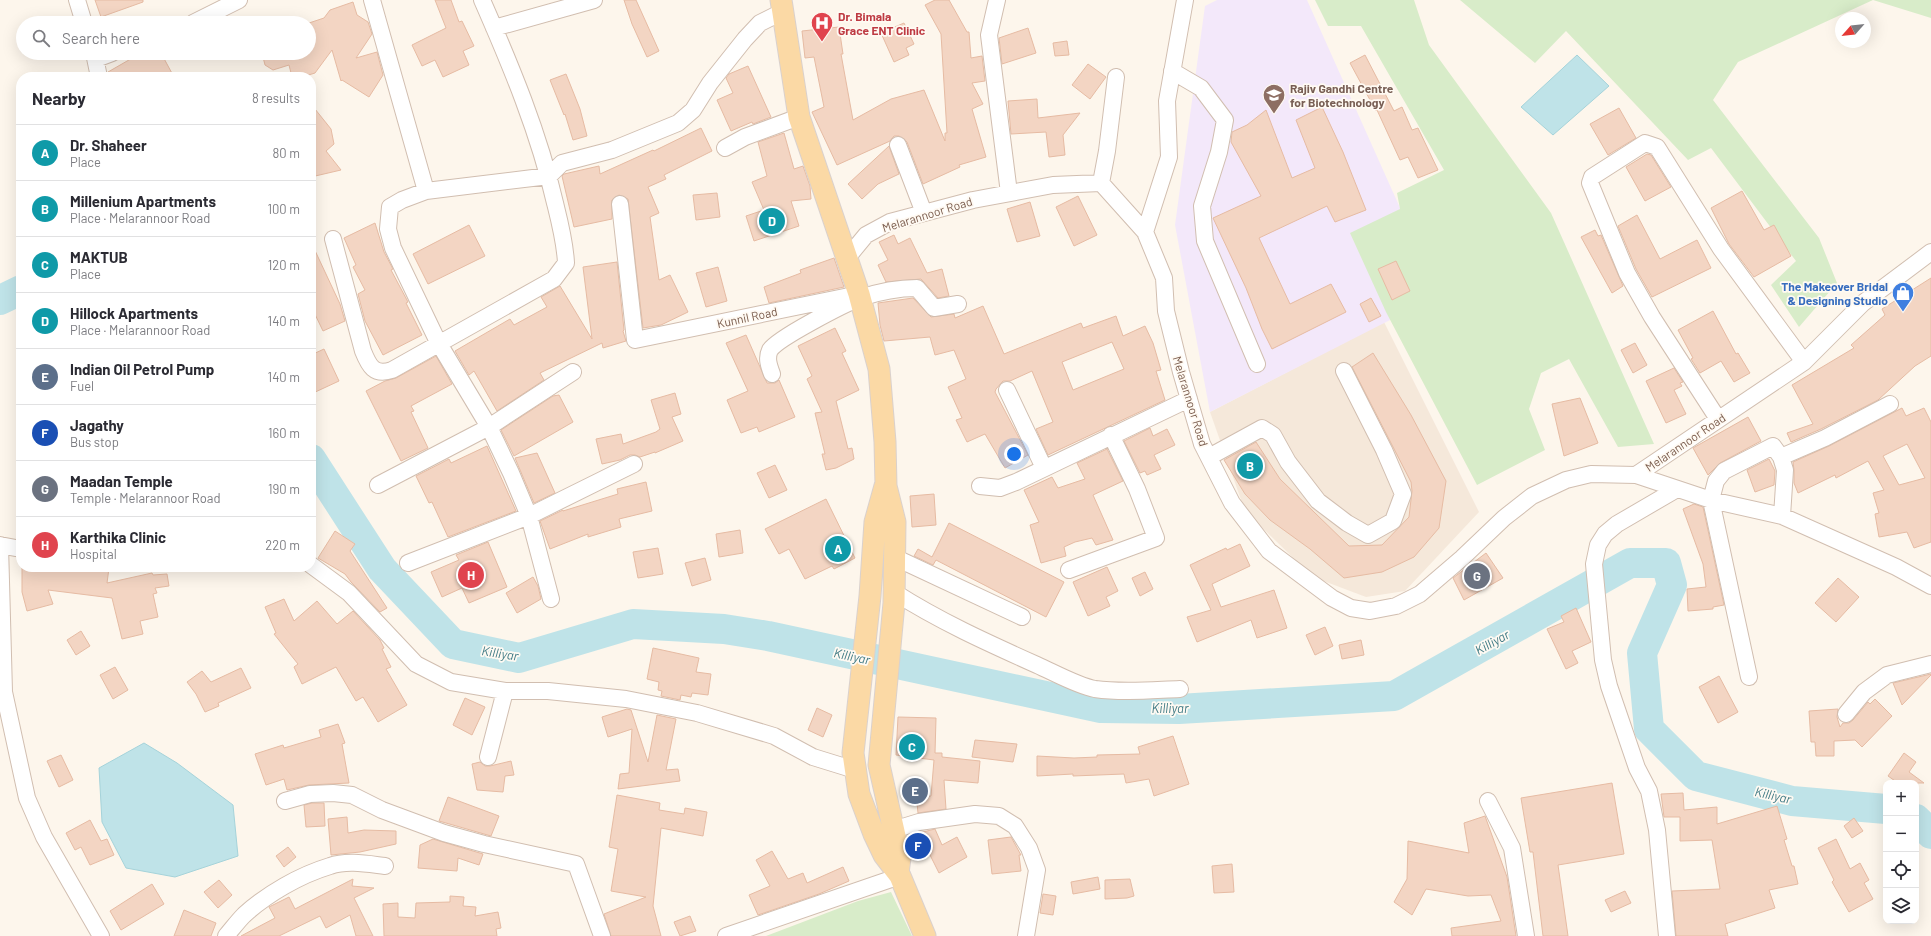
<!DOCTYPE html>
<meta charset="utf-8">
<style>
body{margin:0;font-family:Barlow,sans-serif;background:#f2f2f3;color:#2b2b33}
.controls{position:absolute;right:12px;bottom:12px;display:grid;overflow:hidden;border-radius:8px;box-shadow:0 4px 16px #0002}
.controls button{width:36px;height:36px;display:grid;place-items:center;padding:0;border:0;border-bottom:1px solid #e1e1e2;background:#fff;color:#2b2b33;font:20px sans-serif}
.compass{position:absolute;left:1835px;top:12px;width:36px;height:36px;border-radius:50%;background:#fff;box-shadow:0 4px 16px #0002;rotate:243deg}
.you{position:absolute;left:1014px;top:454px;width:14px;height:14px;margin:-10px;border:3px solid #fff;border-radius:50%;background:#1a73e8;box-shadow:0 0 0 6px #1a73e833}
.badge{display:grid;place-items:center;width:26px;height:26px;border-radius:50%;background:#e76f51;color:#fff;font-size:13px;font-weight:700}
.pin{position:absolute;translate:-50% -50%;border:2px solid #fff;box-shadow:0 1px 4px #0006}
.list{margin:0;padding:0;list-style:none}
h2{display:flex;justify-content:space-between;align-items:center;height:52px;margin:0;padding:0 16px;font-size:17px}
h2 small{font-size:13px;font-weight:400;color:#7c7c81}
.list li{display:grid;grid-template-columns:26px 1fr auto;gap:12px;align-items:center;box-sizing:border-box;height:56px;padding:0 16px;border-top:1px solid #e1e1e2}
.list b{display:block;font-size:15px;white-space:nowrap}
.list p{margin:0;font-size:13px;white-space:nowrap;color:#7c7c81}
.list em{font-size:13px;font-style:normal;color:#7c7c81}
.icon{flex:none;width:22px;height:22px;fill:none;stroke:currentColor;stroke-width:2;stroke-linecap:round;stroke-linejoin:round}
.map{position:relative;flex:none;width:1931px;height:936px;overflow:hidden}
.search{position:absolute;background:#fff;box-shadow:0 4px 16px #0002;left:16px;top:16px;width:300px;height:44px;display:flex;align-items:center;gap:10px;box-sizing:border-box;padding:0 14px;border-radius:22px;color:#7c7c81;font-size:15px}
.panel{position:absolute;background:#fff;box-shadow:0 4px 16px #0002;left:16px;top:72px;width:300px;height:500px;border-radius:16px}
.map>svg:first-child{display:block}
.residential{fill:#f5e8da}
.education{fill:#f3e8fa}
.green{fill:#d8ecc9}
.water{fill:#bfe3e8;stroke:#a5d3da}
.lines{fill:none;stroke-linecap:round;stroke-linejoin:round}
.river{stroke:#bfe3e8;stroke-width:30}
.building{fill:#f3d5c3;stroke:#e6bba3;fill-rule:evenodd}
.minor-casing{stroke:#d1beb0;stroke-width:18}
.major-casing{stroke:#dad1cd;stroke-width:23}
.minor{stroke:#fff;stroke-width:16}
.major{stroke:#fbd9a5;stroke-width:21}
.labels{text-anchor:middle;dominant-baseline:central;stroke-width:3.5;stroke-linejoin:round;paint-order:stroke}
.health-label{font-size:12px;font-weight:bold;fill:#be3a42;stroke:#fffaf3;text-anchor:start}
.education-label{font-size:12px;font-weight:bold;fill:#785e54;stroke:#fffaf3;text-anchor:start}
.street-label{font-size:12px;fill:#7a5c4d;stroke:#fffaf3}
.shop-label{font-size:12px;font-weight:bold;fill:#366cbe;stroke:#fffaf3;text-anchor:end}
.water-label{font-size:13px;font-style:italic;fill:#437c86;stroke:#fffaf3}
</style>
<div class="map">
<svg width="1931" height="936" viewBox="0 0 1931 936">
<rect width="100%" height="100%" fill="#fdf6ec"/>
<path class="residential" d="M1384 322 1479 512 1405 591 1366 597 1313 577 1245 511 1210 412Z"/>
<path class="education" d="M1217 0H1307L1439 295 1210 412 1175 225 1205 6Z"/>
<path class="green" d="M1315 0H1414L1429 45 1551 213 1654 444 1618 447 1569 359 1541 373 1529 409 1545 450 1477 485 1386 312 1350 233 1400 209 1397 193 1444 170 1361 26H1328Z
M1460 0H1931V18L1873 0 1738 62 1713 100 1819 238 1837 283 1799 327 1771 285 1796 261 1711 148 1688 160 1566 31 1535 63Z
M891 892 912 936H766L858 901Z"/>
<path class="water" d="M1577 55 1609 86 1553 135 1521 107Z
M144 743 177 763 233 805 238 856 175 877 126 868 102 822 99 768Z"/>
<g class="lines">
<path class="river" d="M0 300 21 290
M311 459 382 569 453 644 519 658 633 624 724 629 768 636 1101 708 1179 709 1394 696 1630 563H1666L1672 585 1642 653 1649 729 1696 776 1792 801 1886 809
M1916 819 1931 834"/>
</g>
<path class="building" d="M95 0H143V2L101 17Z
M435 0H451L459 22 462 21 474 46 463 51 469 65 443 77 435 60 422 66 412 45 446 28Z
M624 0H636L659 51 647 57 632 24Z
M935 0H949L967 32H969L971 58 982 56 985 81 972 83 983 104 972 109 986 157 959 165 960 167 923 184 907 142 899 136H894L890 141 837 165 812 112 824 107 814 57 805 58 802 31 839 27 843 54H841L853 120 891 99 924 90 945 141V133H947L941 34 925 5Z
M353 2 357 15 368 22 372 34 356 58 377 52 383 75 369 97 342 80 341 81 332 50 315 73 302 77H292L289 65 273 70 265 65 262 53H309V23L324 18 330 10Z
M904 23 914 44 906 48 909 55 894 62 881 33Z
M1028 28 1036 53 1002 64 999 38Z
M1067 41 1069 55 1055 56 1053 43Z
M141 53H161L174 77H108V72Z
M1365 55 1394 111 1402 107 1412 130 1418 128 1438 170 1418 178 1408 157 1400 160 1377 110 1376 111 1350 63Z
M1088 64 1106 77 1090 99 1072 85Z
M748 66 771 117 753 124 752 122 731 131 717 100 733 93 726 78 729 74Z
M566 74 580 109 587 136 573 140 565 114 564 115 550 80Z
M1037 99 1038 118 1080 113 1063 135 1065 155 1049 157 1046 132 1011 134 1008 101Z
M311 104 331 129 334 144 326 151 341 170 311 177Z
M1322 107 1343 152 1366 210 1335 222 1327 206 1259 238 1290 304 1331 284 1346 312 1272 349 1262 329 1246 288 1213 218 1261 196 1231 142 1232 132 1247 125 1266 110 1292 178 1315 168 1296 120Z
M1619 108 1636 138 1608 155 1590 124Z
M701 128 712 151 664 175 666 179 648 187 659 213 650 217 659 280 670 275 688 312 661 325 643 328 628 199 619 195 612 200V219L574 227 562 176 564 174 599 166 600 174 653 150 654 151Z
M784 133 794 169 803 166 810 186 811 199 791 201 799 226 754 241 746 216 764 210 752 182 767 176 758 142Z
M889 146 899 174 878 184 862 199 848 184Z
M1647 154 1651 155 1671 187 1645 201 1626 167Z
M1742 191 1764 230 1774 225 1791 256 1754 277 1729 244 1711 208Z
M717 193 720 217 696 220 693 195Z
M1078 196 1097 235 1074 246 1056 207Z
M1030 202 1040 236 1017 242 1007 209Z
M1637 215 1660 259 1697 240 1711 268 1652 297 1636 269 1618 226Z
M375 223 384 252 393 269 391 270 408 302 406 303 422 335 383 355 365 321 358 294 365 290 353 267 356 265 344 238Z
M469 225 485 256 428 284 413 254Z
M1595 230 1598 236 1601 235 1623 286 1612 293 1581 237Z
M894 235 898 244 910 238 927 273 942 269 949 296 938 298 921 279 886 282 878 265 888 260 879 242Z
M311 242 340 304 345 321 323 331 311 306Z
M834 258 844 287 769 303 764 287 801 273 800 270Z
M1396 261 1410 291 1392 300 1378 269Z
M617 262 624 330 623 331 626 341 603 348 602 343 540 373 544 380 497 411 474 371 469 375 455 351 510 319 514 325 547 307 541 297 560 286 592 339 583 267Z
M718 267 727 301 706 307 696 273Z
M1931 278V356L1915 366 1878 400 1821 429 1791 442 1787 433 1813 424 1792 385 1854 348 1851 345 1885 315 1882 309Z
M913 298 931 317 954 314 955 318 983 306 1004 354 1081 323 1083 328 1116 316 1123 336 1145 326 1153 343 1161 370 1156 371 1165 400 1048 455 1036 429 1053 422 1032 371 1010 381H1003L996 389 995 392 1028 455 1005 468 985 434 967 442 956 420 962 418 948 387 966 379 954 350 935 355 930 337 884 341 880 325 878 303ZM1112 342 1124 369 1073 390 1062 362Z
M1371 298 1381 316 1369 322 1360 304Z
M1713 311 1736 354 1738 353 1750 373 1734 382 1721 361 1700 373 1691 359 1693 358 1678 330Z
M835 328 846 351 842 353 859 390 836 401 848 449 852 448 854 459 836 468 826 470 822 454H825L815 413 822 412 807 379 812 376 798 346Z
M746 335 767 383H775L779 380 795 417 759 432 757 427 741 433 727 400 748 391 726 343Z
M1635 343 1647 365 1633 373 1621 350Z
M324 349 339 381 311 394V355Z
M1373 353 1411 415 1446 481 1439 528 1414 557 1382 572 1344 578 1310 549 1270 520 1245 494 1224 460 1256 442 1280 479 1349 546 1382 545 1409 517 1412 491 1411 482 1352 367Z
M436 356 452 384 411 406 414 411 411 412 428 448 401 461 366 391 385 381 396 378Z
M1674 368 1683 382 1680 383 1682 386 1674 390 1686 414 1666 423 1646 381Z
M675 393 681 414 672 417 683 441 655 453V452L640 457 635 455H630L620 460 602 464 596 439 621 434 623 444 656 432 660 429 651 400Z
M559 395 573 422 514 456 501 430 553 396Z
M1580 398 1598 443 1564 456 1552 404Z
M1902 408 1906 416 1924 408 1931 422V542L1914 548 1907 532 1879 537 1875 514 1879 513 1873 493 1884 490 1868 461 1836 478 1835 475 1798 493 1794 483V470L1793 462 1829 446ZM1907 444 1925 478 1899 485 1883 456Z
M1748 417 1761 441 1720 463 1708 475 1693 448Z
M1150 428 1153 436 1167 429 1175 445 1154 455 1161 469 1147 475 1145 471 1140 473 1124 441Z
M487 446 516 511 448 537 432 502 429 503 416 476 449 459 451 463Z
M1107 449 1123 481 1093 495 1113 540 1096 545 1092 538 1075 542 1064 547 1066 556 1041 563 1030 525 1039 522 1024 490 1052 477 1058 488 1085 479 1077 463Z
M537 453 555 493 534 503 515 458Z
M1769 459 1775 471 1774 485 1755 492 1747 470Z
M775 465 787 490 769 498 757 473Z
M646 482 652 511 619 519 621 527 588 537V534L550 549 540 521 563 510V511L618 494 617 489Z
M934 494 936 525 912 527 910 496Z
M826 499 855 558 834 569 832 566 805 579 789 549 779 554 765 529Z
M1694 504 1703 507 1724 605 1713 607V609L1688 611 1687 589 1706 587 1703 564 1683 509Z
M949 523 1064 582 1046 617 936 560 933 565 914 556 918 549 932 557Z
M740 530 743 553 719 557 716 534Z
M335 531 355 544 350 551 387 608 380 612 351 582 345 574 318 558Z
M488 542 507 587 469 603 462 588 442 597 431 572 459 560 456 555Z
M1240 544 1250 566 1212 584 1221 607 1274 590 1287 628 1257 638 1251 620 1197 642 1187 617 1211 610 1190 565 1226 548 1227 550Z
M658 548 663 574 638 578 633 552Z
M1486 553 1503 578 1464 600 1453 578Z
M705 558 711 580 692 586 685 563Z
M22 567 109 568 107 583 152 573 153 575 167 574 169 586 155 588 157 593 153 594 158 617 140 621 143 634 122 639 112 598 48 590 53 604 27 611 22 592Z
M1107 567 1118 591 1106 597 1110 606 1088 616 1073 582Z
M1145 572 1153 589 1140 596 1132 578Z
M533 577 538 586 541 599 517 613 506 593Z
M1838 578 1859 597 1836 622 1815 603Z
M284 599 294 621 317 601 337 624 353 611 380 640 384 648 382 649 391 667 386 669 407 705 378 722 363 697 356 701 336 667 302 684 294 667 298 664 274 634 276 633 265 607Z
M1576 608 1591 642 1572 651 1578 663 1566 669 1547 629 1564 622 1561 616Z
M1325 627 1333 646 1315 655 1306 635Z
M81 631 90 646 76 655 67 640Z
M1361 640 1364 655 1342 659 1339 645Z
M653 648 699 658 696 672 711 674 708 695 692 693 691 697 681 695 680 700 661 696 662 691 658 690 659 682 647 679Z
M115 667 128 690 113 699 100 675Z
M241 668 251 688 218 703 219 706 205 712 196 694 187 682 202 671 211 682Z
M1931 674V675L1902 705 1893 683Z
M1719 676 1738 712 1718 723 1699 687Z
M465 698 485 707 472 735 453 725Z
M1875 699 1892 716 1862 747 1855 740 1834 741V756H1816L1815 742H1811L1809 711 1838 709 1837 717 1840 727 1843 723H1849L1853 720 1868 702 1870 704Z
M817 708 832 715 823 737 808 730Z
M627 709 631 710 648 762 657 715 676 719 666 770 678 769 680 781 618 789 620 774 629 773 632 729 608 737 602 717Z
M898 717 936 718 935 753H942V757L980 761 978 783 944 780 946 809 918 813 916 794 919 797 931 796 934 760 896 755Z
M338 724 345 743 342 744 349 783 309 785 287 790 284 779 266 785 255 754 283 745 284 748 321 737 319 730Z
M1173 736 1189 784 1154 796 1149 779 1126 783 1124 774 1073 776V774L1037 776V756L1074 758 1097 757V755L1140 754 1138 747Z
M975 740 1017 744 1013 762 972 757Z
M1904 753 1916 762 1909 772 1924 783H1898L1888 776Z
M61 755 73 780 59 787 47 761Z
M511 761 514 775 505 776 503 792 477 790 472 764 480 762 485 766H490Z
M1612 783 1624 854 1558 865 1568 936H1543L1533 852H1530L1521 798Z
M1683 793 1684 810 1717 807V824L1777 806 1787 839 1784 840 1792 866H1794L1798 884 1769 890 1775 908 1725 924 1728 936H1676L1672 891 1720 889 1712 840 1680 841V817H1664L1661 794Z
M617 795 660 803 659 810 684 814 685 808 707 812 703 836 661 828 653 906 661 936H611L604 914 646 897 611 891 618 849 609 847Z
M448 797 499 816 491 836 439 821Z
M312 803H324L325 826 306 827 304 805Z
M1485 816 1507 877 1516 936H1452L1451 928 1501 921 1491 895 1468 896 1426 889 1412 915 1394 902 1407 879 1408 841 1469 853 1464 823Z
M347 817 348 833 364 830 396 831V844L360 852 331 855 328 819Z
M1854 818 1863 831 1852 838 1844 826Z
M90 820 101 841 107 839 114 855 90 865 81 847 75 850 66 833Z
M935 829 942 845 957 837 967 857 939 873 919 833Z
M1011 837 1021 855H1019L1021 871 992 874 988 840Z
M433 839 483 854 479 865 458 858 457 871 418 868 420 845Z
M1836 839 1850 869 1860 863 1869 880 1864 883 1873 899 1849 912 1832 882 1834 880 1818 848Z
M288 847 296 857 284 867 276 856Z
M772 851 788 879 803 873 807 883 843 867 849 881 819 894 758 915 749 895 770 886 756 860Z
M1232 864 1234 892 1214 893 1212 866Z
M1098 877 1100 889 1073 894 1071 882Z
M353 879 352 886 374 888 354 898 373 936H356L350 915 326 928 320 916 279 936H241L275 918 269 907 289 897 295 909Z
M1130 879 1134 896 1127 898 1105 899V880Z
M219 880 232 895 218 908 204 892Z
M152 884 164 904 121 930 110 911Z
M1625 891 1631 903 1611 912 1605 900Z
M1043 894 1056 896 1053 915 1040 913Z
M450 896 464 897 463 906 476 907 475 916 498 912 501 928 496 929 497 936H384L383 904 398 903V917L415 918 416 903 450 902Z
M184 910 216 923 211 936H174Z
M690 916 696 931 680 936 674 922Z"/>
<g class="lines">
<g class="minor-casing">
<path id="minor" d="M77 0 84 23
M372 0 426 191
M997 0 989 35 1009 193
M193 23 239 0
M494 28 594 0
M94 53 99 77
M96 59 112 53
M1172 71 1201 88 1225 120 1219 152 1202 206 1205 241 1257 364
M898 145 924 213
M725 148 745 137 799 117
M1101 183 1107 151 1116 77
M620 204 635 340 859 294
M1145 232 1169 157 1167 101 1185 0
M333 239 363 351C369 366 374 376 392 370L554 279 566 263C565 242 560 223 555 203 539 133 511 66 482 0
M847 258 866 235 890 222 973 200 1053 185 1101 183 1145 232 1164 278 1166 311 1181 372 1202 444 1232 503 1269 551 1332 598 1351 608 1370 611 1396 606 1420 594 1462 558 1504 518 1532 496 1566 480 1591 474 1636 475 1804 362 1863 303 1931 252
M772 374C769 366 766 358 770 350 778 338 844 304 860 298 878 292 898 288 917 288L934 308 958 304
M1007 390 1044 468
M1718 419 1652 317 1627 273 1590 183 1592 177 1645 143 1657 147 1721 249 1804 362
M1209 457 1262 428 1273 435 1288 462 1318 501 1347 523 1368 535 1393 521 1403 494 1384 450 1344 371
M1636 475 1711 500 1782 516 1896 567 1931 586
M378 485 489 427 573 372
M980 486 1000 488 1016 482 1189 399
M1782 516 1785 470 1781 457 1825 438 1890 404
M0 545 4 692 27 798 44 837 101 936
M0 545 21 549
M894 557 1022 617
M408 563 529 516 634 464
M311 565 349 593 416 664 451 682 505 691H548L626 699 697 713 774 736 813 757 855 770
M1069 570 1156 538 1137 489 1111 435
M894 592C939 621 988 643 1037 665 1053 672 1078 686 1095 689 1123 693 1153 690 1180 689
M551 599 529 516 511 473 489 427 438 342 393 248 388 229 390 207 402 200 426 191 549 176 562 163 612 150 678 123 693 110 710 83 745 39 760 23 782 12
M1749 677 1711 500 1716 481 1724 471 1773 446 1781 457
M1846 714 1864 692 1887 675 1931 664
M488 757 505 691
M285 801 310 794 333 793 352 795 382 810 444 833 484 844 576 864 602 936
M1488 801 1512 848 1526 936
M893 830 919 822 975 814 999 816 1015 826 1029 848 1037 870 1026 936
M226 936C232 929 238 921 244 915 267 894 300 875 330 866 347 860 368 864 385 866
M726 936 900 876
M1667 936 1657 830 1649 791 1637 768 1609 686 1603 660 1594 564 1598 545 1605 534 1617 524 1677 489"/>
</g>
<g class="major-casing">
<path id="major" d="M781 0 799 117 859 294 879 369 885 442 886 486 895 522 894 603 879 765 900 858 898 873
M885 486 875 522 870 596 853 753 859 794 874 834 884 855 900 876 925 936"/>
</g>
<use href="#minor" class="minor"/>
<use href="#major" class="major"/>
</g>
<defs>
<g id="hospital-pin" transform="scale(1.15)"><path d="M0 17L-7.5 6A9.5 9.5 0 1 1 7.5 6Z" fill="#e0444e" stroke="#fffaf3"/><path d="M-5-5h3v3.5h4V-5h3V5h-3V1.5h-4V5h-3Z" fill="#fff"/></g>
<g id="university-pin" transform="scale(1.15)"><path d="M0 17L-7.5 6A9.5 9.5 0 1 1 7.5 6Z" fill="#8d6e63" stroke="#fffaf3"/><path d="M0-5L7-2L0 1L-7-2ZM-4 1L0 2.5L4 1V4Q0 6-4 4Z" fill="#fff"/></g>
<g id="shop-pin" transform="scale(1.15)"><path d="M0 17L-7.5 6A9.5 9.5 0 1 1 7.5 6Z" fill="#3f7fe0" stroke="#fffaf3"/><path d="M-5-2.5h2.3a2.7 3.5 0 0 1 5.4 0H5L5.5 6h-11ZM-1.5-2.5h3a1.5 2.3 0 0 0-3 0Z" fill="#fff"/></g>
</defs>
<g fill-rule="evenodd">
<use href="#hospital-pin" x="822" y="23"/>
<use href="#university-pin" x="1274" y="95"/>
<use href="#shop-pin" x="1903" y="293"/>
</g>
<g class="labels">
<g class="health-label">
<text x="838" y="16">Dr. Bimala<tspan x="838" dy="14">Grace ENT Clinic</tspan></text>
</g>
<g class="education-label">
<text x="1290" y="88">Rajiv Gandhi Centre<tspan x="1290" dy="14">for Biotechnology</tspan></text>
</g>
<g class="street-label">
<text transform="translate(927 214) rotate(-17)">Melarannoor Road</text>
<text transform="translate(747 317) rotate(-12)">Kunnil Road</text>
<text transform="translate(1191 401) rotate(73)">Melarannoor Road</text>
<text transform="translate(1685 442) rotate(-34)">Melarannoor Road</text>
</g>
<g class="shop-label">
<text x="1888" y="286">The Makeover Bridal<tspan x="1888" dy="14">&amp; Designing Studio</tspan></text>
</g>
<g class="water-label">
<text transform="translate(1492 642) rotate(-29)">Killiyar</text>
<text transform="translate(500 653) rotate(9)">Killiyar</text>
<text transform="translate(852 656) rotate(12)">Killiyar</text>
<text x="1170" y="708">Killiyar</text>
<text transform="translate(1773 795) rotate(13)">Killiyar</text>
</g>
</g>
</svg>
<div class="controls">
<button>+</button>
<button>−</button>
<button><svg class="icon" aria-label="locate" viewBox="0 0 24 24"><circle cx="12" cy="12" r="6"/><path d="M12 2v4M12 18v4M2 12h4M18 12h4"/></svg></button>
<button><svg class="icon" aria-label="layers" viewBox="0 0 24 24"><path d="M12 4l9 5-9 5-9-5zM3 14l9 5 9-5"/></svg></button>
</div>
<svg class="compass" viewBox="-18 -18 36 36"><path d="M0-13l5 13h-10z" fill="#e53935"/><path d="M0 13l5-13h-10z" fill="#7c7c81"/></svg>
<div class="you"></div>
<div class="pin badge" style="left:838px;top:549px;background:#0f9aa8">A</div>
<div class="pin badge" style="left:1250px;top:466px;background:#0f9aa8">B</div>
<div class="pin badge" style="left:912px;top:747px;background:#0f9aa8">C</div>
<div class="pin badge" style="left:772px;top:221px;background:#0f9aa8">D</div>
<div class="pin badge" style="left:915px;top:791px;background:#5c6f8a">E</div>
<div class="pin badge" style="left:918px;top:846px;background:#1a4fb4">F</div>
<div class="pin badge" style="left:1477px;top:576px;background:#6b7280">G</div>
<div class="pin badge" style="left:471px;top:575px;background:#e0444e">H</div>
<div class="search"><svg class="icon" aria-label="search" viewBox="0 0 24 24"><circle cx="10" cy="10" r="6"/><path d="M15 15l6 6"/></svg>Search here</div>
<section class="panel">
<h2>Nearby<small>8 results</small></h2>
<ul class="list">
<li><span class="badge" style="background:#0f9aa8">A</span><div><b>Dr. Shaheer</b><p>Place</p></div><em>80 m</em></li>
<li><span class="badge" style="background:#0f9aa8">B</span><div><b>Millenium Apartments</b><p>Place · Melarannoor Road</p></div><em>100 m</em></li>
<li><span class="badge" style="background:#0f9aa8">C</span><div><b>MAKTUB</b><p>Place</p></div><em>120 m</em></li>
<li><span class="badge" style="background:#0f9aa8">D</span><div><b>Hillock Apartments</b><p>Place · Melarannoor Road</p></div><em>140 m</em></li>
<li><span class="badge" style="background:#5c6f8a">E</span><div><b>Indian Oil Petrol Pump</b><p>Fuel</p></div><em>140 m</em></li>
<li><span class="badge" style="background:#1a4fb4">F</span><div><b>Jagathy</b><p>Bus stop</p></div><em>160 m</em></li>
<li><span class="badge" style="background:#6b7280">G</span><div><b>Maadan Temple</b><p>Temple · Melarannoor Road</p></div><em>190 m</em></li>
<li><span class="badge" style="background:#e0444e">H</span><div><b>Karthika Clinic</b><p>Hospital</p></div><em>220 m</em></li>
</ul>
</section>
</div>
